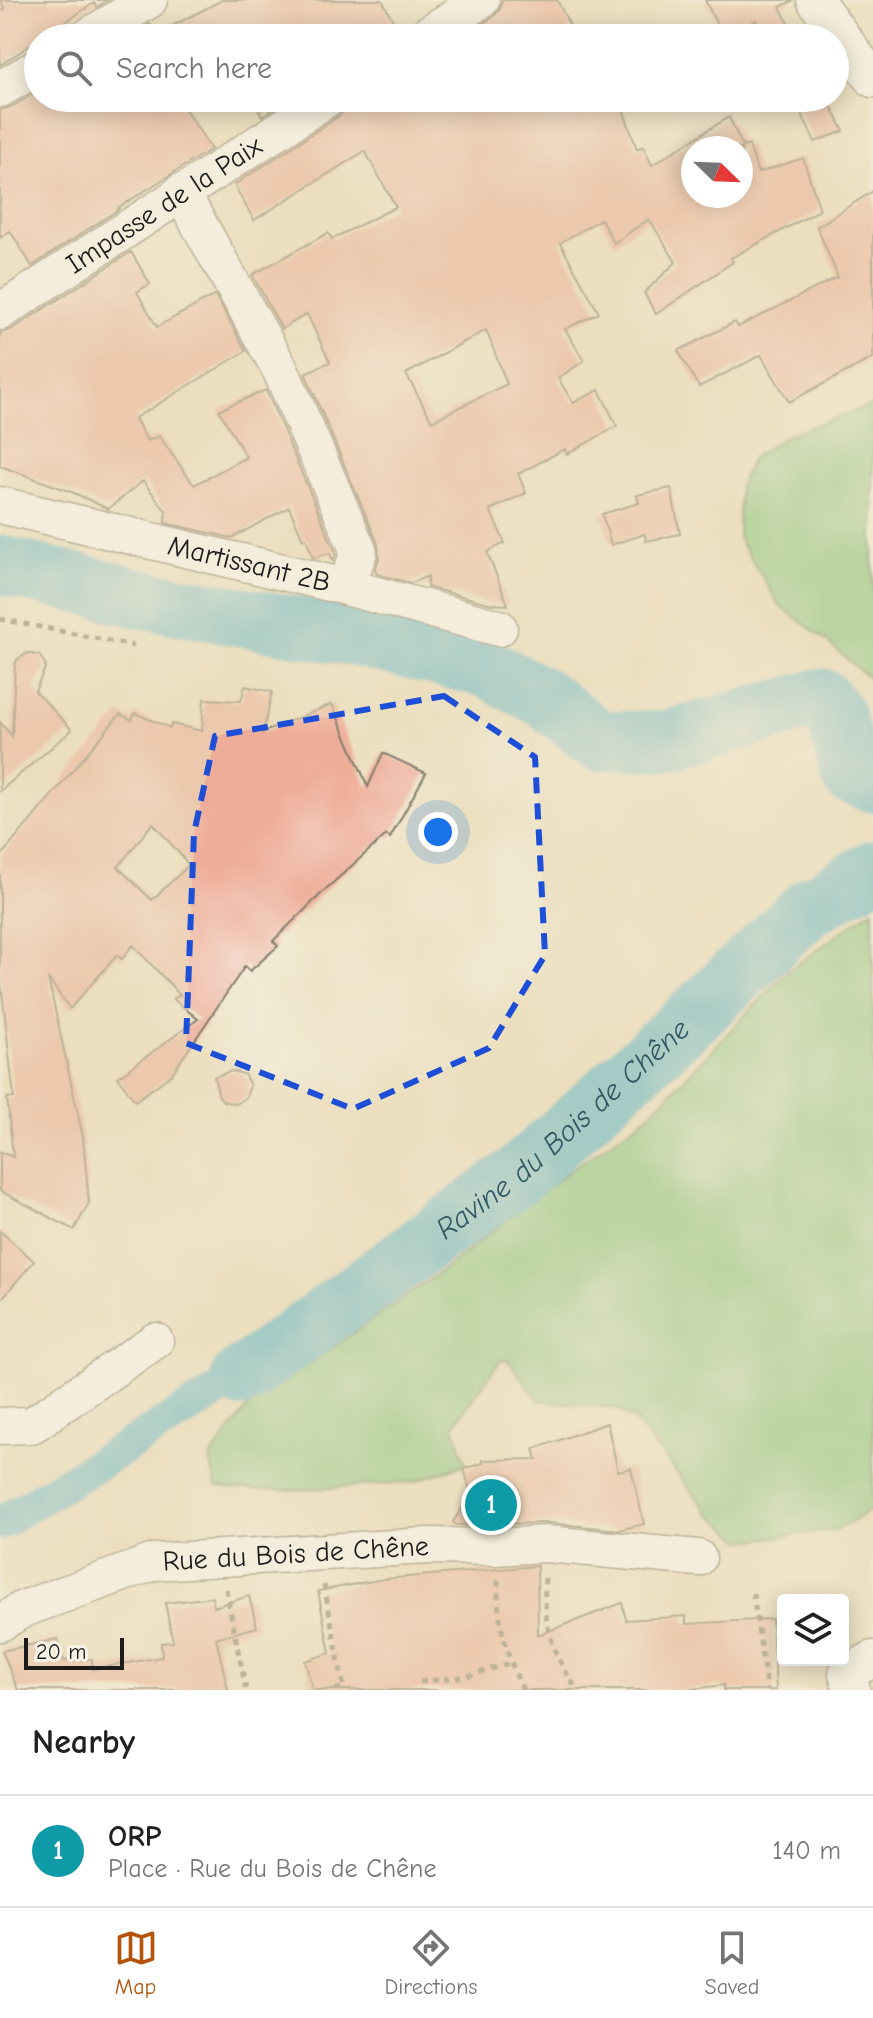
<!DOCTYPE html>
<meta charset="utf-8">
<style>
body{margin:0;font-family:"Comic Neue",sans-serif;background:#f2f2f2;color:#202124}
.controls{position:absolute;right:24px;bottom:24px;display:grid;overflow:hidden;border-radius:8px;box-shadow:0 4px 20px #0003}
.controls button{width:72px;height:72px;display:grid;place-items:center;padding:0;border:0;border-bottom:2px solid #e0e0e0;background:#fff;color:#202124;font:40px sans-serif}
.compass{position:absolute;left:681px;top:136px;width:72px;height:72px;border-radius:50%;background:#fff;box-shadow:0 4px 20px #0003;rotate:113deg}
.scale{position:absolute;left:24px;bottom:20px;width:100px;box-sizing:border-box;padding-left:8px;border:4px solid #1c1c1c;border-top:0;font-size:22px;line-height:28px;white-space:nowrap;color:#1c1c1c;-webkit-text-stroke:6px #f7f3e8;paint-order:stroke}
.you{position:absolute;left:438px;top:832px;width:28px;height:28px;margin:-20px;border:6px solid #fff;border-radius:50%;background:#1a73e8;box-shadow:0 0 0 12px #1a73e833}
.badge{display:grid;place-items:center;width:52px;height:52px;border-radius:50%;background:#b45309;color:#fff;font-size:26px;font-weight:700}
.pin{position:absolute;translate:-50% -50%;border:4px solid #fff;box-shadow:0 2px 8px #0006}
.list{margin:0;padding:0;list-style:none}
h2{display:flex;justify-content:space-between;align-items:center;height:104px;margin:0;padding:0 32px;font-size:34px}
h2 small{font-size:26px;font-weight:400;color:#757577}
.list li{display:grid;grid-template-columns:52px 1fr auto;gap:24px;align-items:center;box-sizing:border-box;height:112px;padding:0 32px;border-top:2px solid #e0e0e0}
.list b{display:block;font-size:30px;white-space:nowrap}
.list p{margin:0;font-size:26px;white-space:nowrap;color:#757577}
.list em{font-size:26px;font-style:normal;color:#757577}
.icon{flex:none;width:44px;height:44px;fill:none;stroke:currentColor;stroke-width:2;stroke-linecap:round;stroke-linejoin:round}
.map{position:relative;flex:none;width:873px;height:1690px;overflow:hidden}
.search{position:absolute;background:#fff;box-shadow:0 4px 20px #0003;left:24px;right:24px;top:24px;height:88px;display:flex;align-items:center;gap:20px;box-sizing:border-box;padding:0 28px;border-radius:44px;color:#757577;font-size:30px}
.sheet{height:216px;background:#fff}
nav{display:flex;justify-content:space-around;align-items:center;box-sizing:border-box;height:112px;border-top:2px solid #e0e0e0;background:#fff;font-size:22px;color:#757577}
nav a{display:grid;justify-items:center;gap:4px}
nav .on{color:#b45309}
.map>svg:first-child{display:block}
.green{fill:#83c882;stroke:#50724f;stroke-width:2}
.lines{fill:none;stroke-linecap:round;stroke-linejoin:round}
.canal{stroke:#4fb3ce;stroke-width:34}
.river{stroke:#4fb3ce;stroke-width:60}
.building{fill:#eead98;fill-rule:evenodd}
.minor-casing{stroke:#847e6d;stroke-width:39}
.path{stroke:#847e6d;stroke-width:5;stroke-dasharray:6 6;stroke-linecap:butt}
.minor{stroke:#fff;stroke-width:36}
.marked{fill:none;stroke:#1d4ed8;stroke-width:6;stroke-dasharray:16 10;stroke-linejoin:round}
.labels{text-anchor:middle;dominant-baseline:central;stroke-width:7;stroke-linejoin:round;paint-order:stroke}
.street-label{font-size:28px;fill:#1c1c1c;stroke:#f7f3e8}
.water-label{font-size:30px;font-style:italic;fill:#305863;stroke:#f7f3e8}
</style>
<div class="map">
<svg width="873" height="1690" viewBox="0 0 873 1690">
<rect width="100%" height="100%" fill="#f7f3e8"/>
<filter id="ink" filterUnits="userSpaceOnUse"><feTurbulence type="fractalNoise" baseFrequency=".0125" numOctaves="2"/><feDisplacementMap in="SourceGraphic" scale="16" xChannelSelector="R" yChannelSelector="G"/><feConvolveMatrix kernelMatrix="1 2 1 2 8 2 1 2 1" color-interpolation-filters="sRGB"/></filter>
<filter id="wash" filterUnits="userSpaceOnUse"><feTurbulence type="fractalNoise" baseFrequency=".006" numOctaves="4" result="noise"/><feDisplacementMap in="SourceGraphic" scale="32" xChannelSelector="R" yChannelSelector="G"/><feGaussianBlur stdDeviation="1.8" result="paint"/><feColorMatrix in="noise" values="0 0 0 0 0 0 0 0 0 0 0 0 0 0 0 0 0 1.4 0 .05"/><feComposite in="paint" operator="in"/></filter>
<g filter="url(#wash)">
<rect width="100%" height="100%" fill="#ebdfbe"/>
<path class="green" d="M873 405V682L824 639 780 606 738 538 739 487 752 458 787 435Z
M873 909V1509L837 1530 743 1541 709 1512 634 1420 615 1408 539 1400 508 1360 500 1361 454 1425 466 1464 412 1482 300 1490 232 1489 216 1486 210 1458 248 1407 450 1265 573 1168 648 1116 787 972Z"/>
<g class="lines">
<path class="canal" d="M0 1523 240 1378"/>
<g class="river">
<path d="M0 565 148 600 356 637 487 668 544 698 599 740 664 741 821 698 835 715 851 775 873 783"/>
<path id="s1" d="M240 1378 518 1175 695 1015 808 908 873 870"/>
</g>
</g>
<g id="blocks">
<path class="building" d="M0 0H108L97 7 94 3 0 65V12L5 9Z
M222 0H382L395 24 370 38H127L150 24 157 34Z
M502 0H557L571 28 552 38H461L493 17 500 9Z
M705 0H794L780 7 796 38H765L756 20 723 37Z
M37 92 38 98H178L211 149 118 208 119 209 32 266 10 231 0 238V110L11 107Z
M253 98H290L262 116Z
M349 98H619L637 149 643 146 652 165 729 117 743 147 749 145 758 173 803 158 820 210 731 258 733 262 656 314 644 293 676 262 649 219 614 243 601 219 560 243 599 313 565 329 584 361 558 378 573 403 599 390 617 426 567 454 565 449 518 474 526 493 490 510 505 543 487 552 508 605 492 604 427 587 428 576 411 583 377 574 375 569 379 558 378 544 305 373 330 362 307 314 282 329 252 275 328 233 332 239 396 207 365 151 254 220 234 185 339 116 346 108ZM693 148H741V196H693ZM486 330 507 384 432 421 406 374Z
M794 98H827L844 131 815 142Z
M873 191V358L789 402 761 355 699 387 678 351 735 322 738 327 838 277 817 227Z
M131 252 150 284 137 292 157 327 215 295 246 351 135 418 147 441 159 436 194 485 246 457 219 410 266 390 336 553 333 561 330 553 313 558 306 538 303 539 289 507 232 538 165 523 166 511 143 481 108 509 72 492 0 466V333L11 330Z
M671 488 680 534 646 541 645 534 611 545 602 514 639 503 637 495Z
M28 653 40 656 46 666 35 691 72 730 0 791V722L12 736 15 664 18 659Z
M245 686 272 692 263 732 332 704 368 787 383 753 426 773 390 838 386 835 326 889 273 941 278 946 250 971 245 966 171 1075 135 1101 118 1077 198 1019 173 999 180 995 133 945 122 959 117 955 70 1009 48 978 83 1137 89 1203 74 1230 0 1191V1152L13 1157 7 1098H14L0 974V857L120 714 132 720 135 713 170 728 172 724 202 731 204 699 241 701ZM153 823 189 865 152 900 118 867Z
M231 1071 244 1074 250 1085 246 1097 236 1104 223 1101 219 1096 214 1077Z
M0 1231 34 1261 0 1301Z
M607 1423 618 1471 631 1468 644 1524 619 1530 549 1523 457 1525 453 1522 471 1494 464 1469 483 1463V1460L537 1459 534 1449Z
M537 1566 538 1635 622 1603 626 1620 686 1616V1624L772 1619 776 1690H724V1685L685 1690H313L305 1661 330 1653 318 1591 384 1579Z
M249 1596 257 1627 216 1638 228 1690H18L2 1651 58 1639 64 1661 92 1659 93 1669 162 1657 161 1643 173 1642 165 1603 212 1597 214 1607Z"/>
</g>
</g>
<g filter="url(#ink)">
<use href="#blocks" fill-opacity="0" stroke="#847e6d" stroke-width="2"/>
<g class="lines">
<g class="minor-casing">
<g id="minor">
<path d="M815 0 873 79"/>
<path d="M86 38 149 0"/>
<path d="M422 38 481 0"/>
<path d="M0 89 38 67"/>
<path d="M181 192 281 371 359 552 346 587"/>
<path id="s2" d="M0 312 328 98"/>
<path id="s3" d="M0 505 346 587 499 628"/>
<path d="M0 1426 32 1425 155 1341"/>
<path id="s4" d="M0 1623 23 1609 154 1562 427 1546 495 1547 547 1544 698 1558"/>
<path d="M852 1690 847 1673 873 1659"/>
</g>
</g>
<path class="path" d="M0 619 134 646
M545 1578C543 1627 551 1650 577 1690
M498 1580C497 1622 505 1652 523 1690
M324 1585 344 1688 331 1690
M226 1589 246 1690
M753 1593 767 1690
M420 1682 468 1676 510 1663"/>
<use href="#minor" class="minor"/>
</g>
</g>
<path d="M0 0H873V1690H0ZM444 696 535 757 545 955 489 1048 353 1109 186 1043 194 833 215 736Z" fill="#ebdfbe" fill-opacity=".55" fill-rule="evenodd"/>
<path class="marked" d="M444 696 535 757 545 955 489 1048 353 1109 186 1043 194 833 215 736Z"/>
<g class="labels">
<g class="street-label">
<text stroke="none"><textPath href="#s2" startOffset="196">Impasse de la Paix</textPath></text>
<text stroke="none"><textPath href="#s3" startOffset="256">Martissant 2B</textPath></text>
<text stroke="none"><textPath href="#s4" startOffset="308">Rue du Bois de Chêne</textPath></text>
</g>
<g class="water-label">
<text stroke="none"><textPath href="#s1" startOffset="408">Ravine du Bois de Chêne</textPath></text>
</g>
</g>
</svg>
<div class="controls">
<button><svg class="icon" aria-label="layers" viewBox="0 0 24 24"><path d="M12 4l9 5-9 5-9-5zM3 14l9 5 9-5"/></svg></button>
</div>
<svg class="compass" viewBox="-18 -18 36 36"><path d="M0-13l5 13h-10z" fill="#e53935"/><path d="M0 13l5-13h-10z" fill="#757577"/></svg>
<div class="scale">20 m</div>
<div class="you"></div>
<div class="pin badge" style="left:491px;top:1505px;background:#0f9aa8">1</div>
<div class="search"><svg class="icon" aria-label="search" viewBox="0 0 24 24"><circle cx="10" cy="10" r="6"/><path d="M15 15l6 6"/></svg>Search here</div>
</div>
<section class="sheet">
<h2>Nearby<small></small></h2>
<ul class="list">
<li><span class="badge" style="background:#0f9aa8">1</span><div><b>ORP</b><p>Place · Rue du Bois de Chêne</p></div><em>140 m</em></li>
</ul>
</section>
<nav>
<a class="on"><svg class="icon" aria-label="map" viewBox="0 0 24 24"><path d="M3 6l6-2 6 2 6-2v14l-6 2-6-2-6 2zM9 4v14M15 6v14"/></svg>Map</a>
<a><svg class="icon" aria-label="directions" viewBox="0 0 24 24"><path d="M12 3l9 9-9 9-9-9zM9 14v-3h6M13 9l2 2-2 2"/></svg>Directions</a>
<a><svg class="icon" aria-label="saved" viewBox="0 0 24 24"><path d="M7 4h10v16l-5-4-5 4z"/></svg>Saved</a>
</nav>
